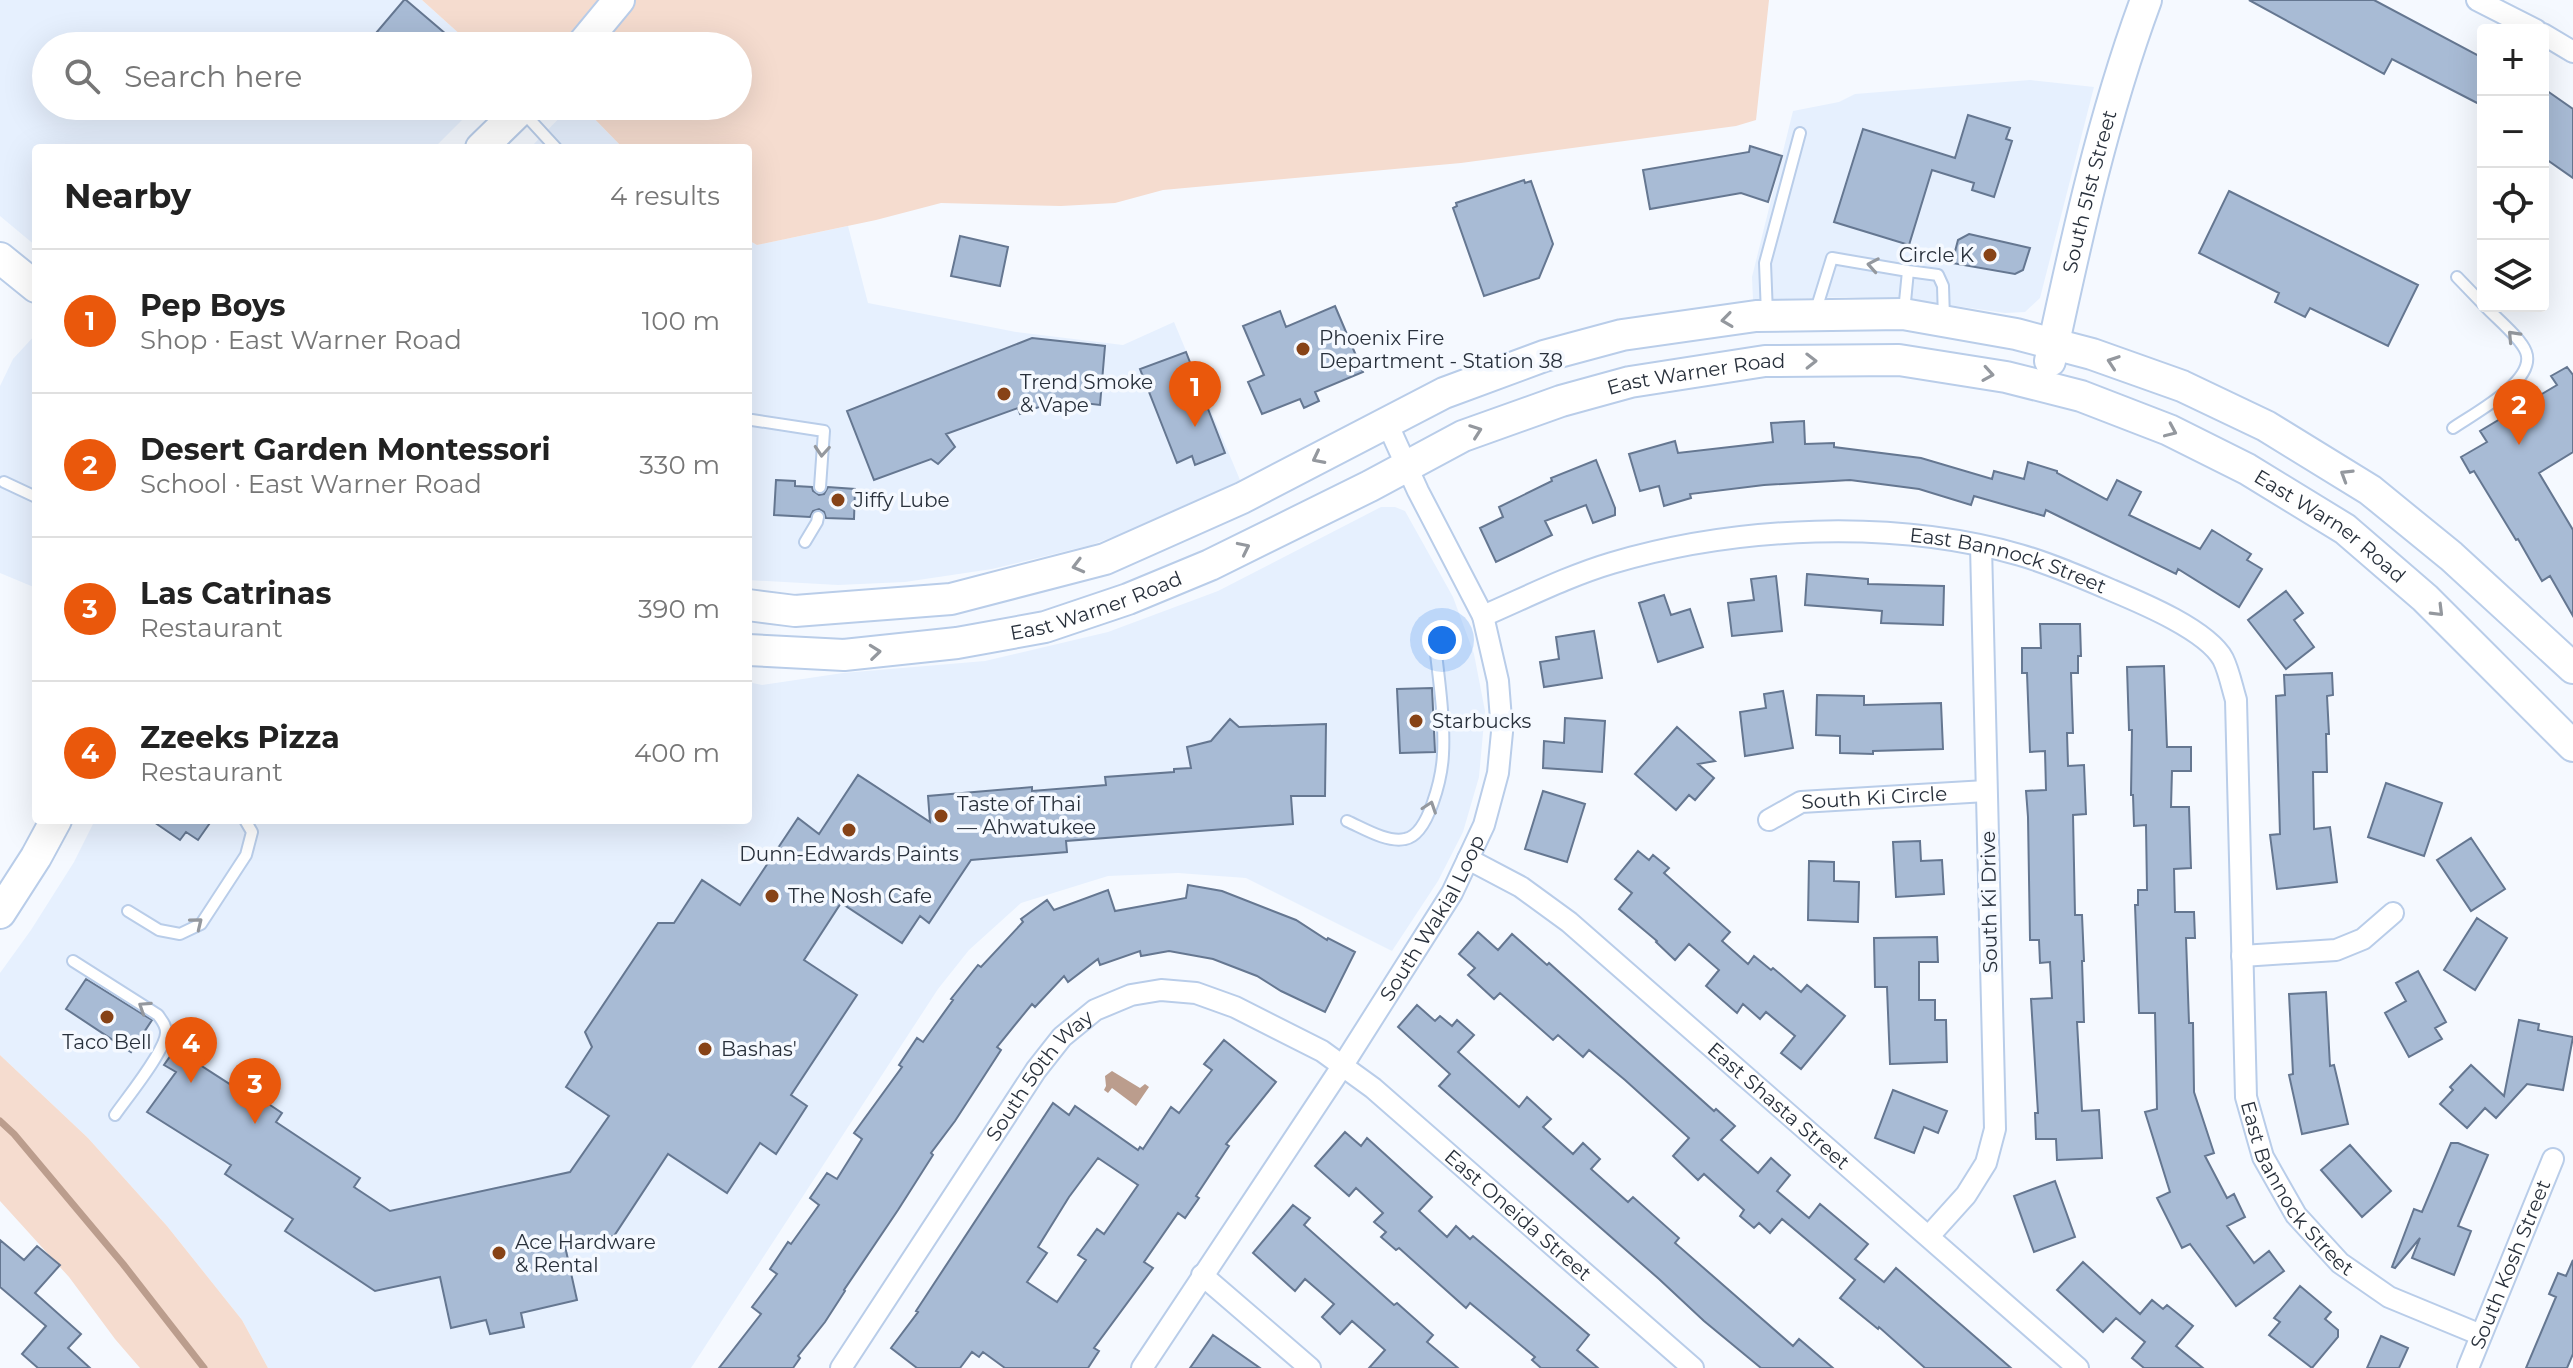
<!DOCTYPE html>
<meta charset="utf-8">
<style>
body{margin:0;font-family:Montserrat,sans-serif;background:#f6f6f6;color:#222}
.controls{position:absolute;right:24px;top:24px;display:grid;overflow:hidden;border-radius:8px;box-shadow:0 8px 32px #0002}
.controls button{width:72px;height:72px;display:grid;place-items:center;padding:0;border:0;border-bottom:2px solid #e0e0e0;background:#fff;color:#222;font:40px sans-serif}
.you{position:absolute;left:1442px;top:640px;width:28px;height:28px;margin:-20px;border:6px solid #fff;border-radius:50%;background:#1a73e8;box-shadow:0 0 0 12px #1a73e833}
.badge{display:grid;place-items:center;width:52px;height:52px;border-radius:50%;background:#ea580c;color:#fff;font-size:26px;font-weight:700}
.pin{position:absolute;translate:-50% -66px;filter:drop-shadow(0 2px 4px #0008)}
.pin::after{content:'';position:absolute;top:42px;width:28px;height:24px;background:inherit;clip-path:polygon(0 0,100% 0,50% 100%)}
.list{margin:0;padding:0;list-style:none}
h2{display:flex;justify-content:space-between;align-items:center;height:104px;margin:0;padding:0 32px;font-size:34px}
h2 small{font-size:26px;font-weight:400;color:#767676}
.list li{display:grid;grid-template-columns:52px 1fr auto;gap:24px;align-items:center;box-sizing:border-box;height:144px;padding:0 32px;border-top:2px solid #e0e0e0}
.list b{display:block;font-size:30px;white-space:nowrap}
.list p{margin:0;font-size:26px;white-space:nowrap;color:#767676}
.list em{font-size:26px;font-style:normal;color:#767676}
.icon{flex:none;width:44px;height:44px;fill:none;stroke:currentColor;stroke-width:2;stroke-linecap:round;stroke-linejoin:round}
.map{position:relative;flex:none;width:2573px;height:1368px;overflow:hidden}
.search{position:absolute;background:#fff;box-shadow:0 8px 32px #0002;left:32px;top:32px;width:720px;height:88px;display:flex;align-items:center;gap:20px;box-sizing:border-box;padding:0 28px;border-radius:44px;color:#767676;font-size:30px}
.panel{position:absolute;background:#fff;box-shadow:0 8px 32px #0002;left:32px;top:144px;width:720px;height:680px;border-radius:8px}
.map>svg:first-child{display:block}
.built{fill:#e6f0fe}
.green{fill:#f5dccf}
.water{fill:#bb9d8d}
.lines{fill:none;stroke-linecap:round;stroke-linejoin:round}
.stream{stroke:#bb9d8d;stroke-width:7}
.building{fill:#a8bbd5;stroke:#657791;stroke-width:2;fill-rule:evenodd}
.lane-casing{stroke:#b9cde9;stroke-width:14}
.street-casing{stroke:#b9cde9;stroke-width:24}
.secondary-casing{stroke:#b9cde9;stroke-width:34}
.lane{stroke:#fff;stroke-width:10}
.street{stroke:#fff;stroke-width:20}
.secondary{stroke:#fff;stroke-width:30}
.oneway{stroke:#94989e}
.poi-dot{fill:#874317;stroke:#f5f9ff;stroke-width:3}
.labels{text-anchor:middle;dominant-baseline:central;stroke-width:7;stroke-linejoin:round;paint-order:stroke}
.street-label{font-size:20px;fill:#29313c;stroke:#f5f9ff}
.poi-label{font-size:20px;fill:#29313c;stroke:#f5f9ff;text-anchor:start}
</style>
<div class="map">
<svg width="2573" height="1368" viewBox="0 0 2573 1368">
<rect width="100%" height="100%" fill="#f5f9ff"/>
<path class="built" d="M0 0H422L473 46H46V106H476L434 148H36V246L0 216Z
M2030 80 2094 87 2040 298 2025 312 2005 313 1913 300 1846 297 1753 300 1752 277 1793 111 1839 102 1855 94Z
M571 106H582L623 148H530Z
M848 226 868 303 1016 332 1123 345 1174 322 1240 480 1171 516 1091 545 992 569 905 582 838 585 748 580V240L757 245Z
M36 334V588L0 573V386L13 359Z
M1381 507H1395L1405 511 1453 597 1474 654 1485 711 1479 777 1463 832 1438 881 1392 951 1246 878 1178 873 1108 876 1021 903 969 950 938 989 691 1368H268L242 1320 167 1226 88 1138 0 1055V973L31 930 74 862 95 820H748V682L762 685 843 673 985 661 1108 632 1218 591Z"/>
<path class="green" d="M422 0H1769L1756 120 1736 126 1461 163 1163 190 1115 203 1061 206 941 203 876 220 757 245 748 240V148H623L582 106H738V46H473Z
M0 1055 88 1138 167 1226 242 1320 268 1368H140L115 1339 69 1277 0 1201Z"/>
<path class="water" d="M1112 1071 1140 1088 1145 1084 1149 1087 1136 1106 1112 1088 1108 1093 1104 1090 1106 1086 1105 1076Z"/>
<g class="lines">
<path class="stream" d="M0 1121 14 1134 123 1264 204 1368"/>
</g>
<path class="building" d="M404 0H406L460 46H365Z
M2249 0H2374L2483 58V106L2392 59 2384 74Z
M2543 88 2573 109V178L2543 157Z
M1968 115 2010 128 2006 139 2012 141 1994 197 1972 190 1974 183 1932 170 1909 245 1834 222 1863 129 1955 158Z
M1750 146 1782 156 1768 202 1741 193 1650 209 1643 170 1749 152Z
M1524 180 1525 183 1531 181 1553 244 1539 278 1484 296 1453 208 1457 206 1456 203Z
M2229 191 2418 285 2388 346 2310 308 2305 317 2275 302 2279 293 2199 253Z
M1969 234 2030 248 2023 270 2015 274 1952 263 1958 240Z
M960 236 1008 247 1000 286 951 276Z
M1335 306 1363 372 1315 392 1319 401 1304 408 1300 399 1262 414 1248 382 1264 375 1243 326 1280 311 1286 327Z
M1032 338 1105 346 1100 405 1058 400 1020 414 1018 408 946 434 955 447 938 464 931 459 874 480 847 411Z
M1186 352 1225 453 1195 465 1192 456 1177 463 1140 369Z
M2567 367 2573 375V452L2539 473 2573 530V616L2550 576 2542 581 2518 539 2516 540 2474 471 2470 473 2461 457 2487 442 2480 431 2557 385 2551 376Z
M1804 421 1805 444 1834 443V447L1921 458 1992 479 1994 471 2024 479 2028 462 2057 471V473L2107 500 2117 480 2141 492 2129 515 2200 549 2212 530 2251 554 2247 560 2262 569 2239 607 2178 569 2176 574 2046 510 2044 516 1974 496 1971 505 1919 489 1850 480 1764 485 1690 494 1691 498 1664 506 1659 486 1640 491 1629 454 1675 441 1678 453 1773 442 1771 423Z
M1596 460 1615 508V515L1593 523 1586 505 1545 521 1552 535 1496 562 1480 528 1503 517 1499 507 1552 481 1551 478Z
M776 480 795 481V486L812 487 813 491 819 495 824 494 828 487 855 489 854 519 826 518 824 512 819 509 813 511 810 517 774 515Z
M1807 574 1868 579V584L1944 586 1943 625 1881 623 1882 611 1805 605Z
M1776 576 1782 631 1732 636 1728 603 1754 600 1751 579Z
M2286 591 2303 613 2294 620 2314 647 2286 669 2248 620Z
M1664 595 1671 615 1690 609 1703 647 1658 662 1639 603Z
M2040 624H2080L2081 656H2078V673H2071L2073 733H2067L2068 766 2084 765 2086 814 2073 815 2075 915H2082L2084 961H2082L2084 1022H2077L2082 1111 2099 1110 2102 1158 2057 1160 2056 1139H2036L2035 1113H2038L2031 999 2052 998 2050 962 2040 963 2039 940H2030L2028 817 2026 791 2046 790 2045 751 2030 752 2027 673H2022V648H2041Z
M1594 631 1602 678 1544 687 1540 662 1559 659 1556 637Z
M2164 666 2167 747H2191V771H2172L2171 807H2189L2191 868 2174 869 2175 912H2194L2195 938H2186L2189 1023H2193L2194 1092 2214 1153 2205 1156 2227 1198 2234 1194 2245 1217 2227 1226 2254 1263 2269 1251 2284 1271 2236 1306 2190 1244 2182 1248 2157 1198 2170 1192 2145 1112 2157 1109 2155 1013H2139L2135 905H2138V890H2147L2146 825 2134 826 2133 795H2131L2132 730H2129L2127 667Z
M2332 673 2333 695 2327 696 2329 734H2326L2327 772H2313L2314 829 2330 827 2337 882 2277 889 2270 835 2280 834 2276 696 2285 695 2284 675Z
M1432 688 1435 752 1400 753 1397 689Z
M1783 691 1793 748 1745 756 1740 712 1766 708 1764 694Z
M1817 695 1864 696V705L1941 703 1943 749 1873 751V754L1840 753V736L1816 735Z
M1565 718 1605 721 1602 772 1543 768 1544 741 1564 743Z
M1230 719 1239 727 1326 724 1325 796H1291L1293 824 1066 841 1067 852 971 860 929 923 920 916 902 943 841 903 804 960 857 995 791 1095 807 1106 776 1154 760 1143 727 1193 668 1154 614 1236 565 1246 577 1300 521 1313 524 1327 490 1334 486 1320 451 1328 440 1277 375 1291 285 1231 293 1219 225 1174 231 1165 147 1112 176 1072 164 1065 178 1045 197 1058 194 1061 259 1103 261 1099 282 1113 276 1122 360 1178 354 1187 390 1211 570 1172 609 1116 566 1087 592 1047 585 1032 658 923H674L702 880 740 905 798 818 819 834 858 775 930 822 928 796 1032 787V791L1106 785 1105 777 1174 772V769L1191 768 1187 747 1211 741Z
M1677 727 1715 761 1698 764 1714 778 1695 800 1689 795 1676 810 1635 774Z
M2386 783 2442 803 2424 856 2368 837Z
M1543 791 1585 804 1567 862 1525 849Z
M151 820H212L198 840 186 832 180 840Z
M2471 838 2505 889 2471 911 2437 860Z
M1920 841 1921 861 1942 860 1944 894 1896 897 1893 842Z
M1638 851 1649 860 1653 855 1669 868 1664 873 1730 932 1722 941 1748 964 1754 956 1771 970 1773 968 1801 992 1807 985 1845 1016 1801 1069 1781 1053 1795 1036 1766 1012 1760 1019 1743 1004 1737 1013 1706 986 1719 970 1689 944 1675 960 1656 942 1657 941 1619 909 1632 893 1615 879Z
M1809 861 1834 862V881L1859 882 1858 922 1808 920Z
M1188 885 1222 891 1296 920 1327 940 1328 938 1355 952 1325 1012 1281 991 1257 976 1213 959 1169 951 1141 956 1140 951 1100 965 1098 959 1068 982 1064 976 1035 1007 1032 1004 997 1047 1001 1050 955 1121 931 1153 933 1155 898 1210 844 1290 845 1291 825 1322 798 1356 800 1358 793 1368H719L761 1314 752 1307 777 1274 770 1269 788 1242 791 1244 819 1205 810 1198 827 1173 837 1179 862 1139 854 1133 902 1067 899 1065 917 1038 923 1042 953 1000 951 999 978 965 981 967 1023 922 1021 919 1047 900 1054 910 1108 890 1115 911 1186 898Z
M2477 918 2507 938 2475 990 2444 970Z
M1478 932 1498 950 1512 934 1547 965 1549 963 1714 1111 1716 1109 1735 1126 1721 1140 1758 1173 1771 1158 1790 1175 1777 1191 1809 1218 1820 1204 1868 1244 1855 1259 1884 1282 1896 1268 2011 1368H1925L1879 1327 1878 1329 1840 1298 1855 1280 1782 1219 1770 1233 1759 1223 1754 1228 1740 1216 1744 1210 1704 1174 1698 1180 1673 1156 1689 1138 1625 1080 1589 1050 1583 1057 1558 1035 1553 1040 1500 993 1494 999 1468 975 1475 968 1459 954Z
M1937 937 1938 962H1919V1000H1935V1020H1946L1947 1062 1890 1064 1887 987H1875L1874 938Z
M2418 971 2446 1022 2435 1028 2442 1039 2409 1057 2385 1013 2406 1001 2396 983Z
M86 979 152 1020 131 1052 66 1009Z
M2326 992 2330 1066 2334 1065 2348 1124 2302 1134 2289 1075 2293 1074 2289 994Z
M1417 1005 1435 1021 1440 1016 1452 1026 1457 1020 1474 1035 1458 1052 1519 1107 1527 1097 1551 1119 1543 1127 1573 1154 1583 1143 1600 1159 1591 1169 1628 1202 1633 1197 1679 1238 1675 1243 1793 1346 1799 1339 1833 1368H1761L1704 1321 1659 1279 1439 1086 1450 1074 1398 1027Z
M2519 1020 2539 1024 2538 1030 2573 1037 2563 1090 2527 1084 2496 1118 2485 1108 2467 1128 2440 1104 2453 1090 2450 1087 2471 1065 2504 1096Z
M1224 1040 1276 1082 1226 1144 1229 1146 1196 1196 1199 1198 1185 1218 1178 1213 1144 1262 1153 1268 1094 1348 1099 1351 1088 1368H1005L983 1352 979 1357 972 1352 960 1368H917L891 1348 918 1312 916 1311 1053 1103 1069 1115 1075 1106 1138 1150 1140 1147 1143 1149 1171 1107 1179 1113 1212 1070 1204 1064ZM1098 1158 1138 1185 1104 1234 1097 1229 1078 1255 1086 1260 1057 1302 1027 1282 1047 1253 1038 1247 1069 1197Z
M1893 1090 1947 1111 1938 1133 1924 1127 1914 1153 1875 1138Z
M1345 1132 1361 1146 1367 1138 1432 1197 1419 1211 1447 1237 1456 1226 1470 1239 1473 1236 1589 1335 1577 1350 1598 1368H1541L1532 1360 1535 1357 1470 1303 1466 1308 1399 1248 1396 1250 1381 1237 1386 1232 1374 1222 1383 1213 1356 1188 1349 1196 1315 1166Z
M2451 1143H2458L2488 1155 2458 1226 2471 1231 2454 1275 2412 1258 2420 1238 2395 1268 2392 1267 2414 1209 2422 1212Z
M2350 1145 2391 1191 2362 1217 2321 1170Z
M2055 1181 2075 1237 2034 1252 2014 1196Z
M1293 1205 1310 1218 1304 1225 1394 1305 1397 1303 1433 1335 1427 1342 1458 1368H1369L1385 1350 1352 1321 1340 1334 1322 1317 1334 1304 1305 1279 1295 1291 1253 1253Z
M0 1240 24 1260 37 1246 60 1265 35 1293 81 1334 68 1348 90 1368H38L22 1354 46 1326 0 1287Z
M2573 1260V1354L2567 1368H2526L2556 1297 2549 1294 2558 1273 2566 1276Z
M2083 1262 2140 1314 2152 1300 2163 1309 2167 1305 2193 1326 2176 1346 2203 1368H2144L2132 1358 2145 1342 2116 1318 2103 1332 2057 1290Z
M2300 1286 2331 1312 2325 1319 2338 1330V1337L2312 1368 2269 1335 2280 1322 2274 1318Z
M1213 1335 1260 1368H1190Z
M2381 1336 2408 1348 2399 1368H2367Z"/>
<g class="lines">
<g class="lane-casing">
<path id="lane" d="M522 111 556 148
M1908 271 1938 275 1943 286 1944 319
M2457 277 2483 304
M1815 313 1832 258 1908 271 1904 312
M1767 314 1765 263 1800 133
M752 420 824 431 820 487
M2453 428C2473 414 2537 381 2526 352 2521 338 2496 318 2485 306
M4 482 36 497
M805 542 817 522 818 517
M1347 821C1363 828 1387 843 1405 839 1429 835 1442 776 1443 754 1445 719 1438 672 1434 637
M128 911 159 930 180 934 201 924 246 855 252 832 245 820
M73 961 158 1015C162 1021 166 1025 166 1032 167 1049 126 1099 115 1115"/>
</g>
<g class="street-casing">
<g id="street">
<path d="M2477 0 2536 30"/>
<path d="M2543 34 2573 52"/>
<path id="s1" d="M1483 616C1525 598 1568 576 1612 563 1737 526 1894 519 2020 555 2051 564 2081 577 2111 590 2142 603 2207 630 2223 659 2229 671 2232 687 2236 700L2246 1097 2263 1157 2296 1215 2340 1263 2389 1297 2481 1335"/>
<path id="s2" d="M1769 820 1801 802 1986 791"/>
<path id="s3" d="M1468 859 1521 887 1569 922 2078 1368"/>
<path d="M2242 956 2336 950 2363 939 2393 913"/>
<path d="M1929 1236 1966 1195 1986 1163 1995 1129 1981 546"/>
<path d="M1202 1275 1310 1368"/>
<path id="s4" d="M841 1368 1036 1070 1062 1037 1095 1010 1131 995 1161 990 1196 993 1235 1007 1322 1051 1373 1088 1693 1368"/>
<path id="s5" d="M1142 1368 1343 1065 1452 893 1484 825 1498 773 1502 732 1498 681 1483 616 1418 491 1387 423"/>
<path id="s6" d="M2468 1368 2553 1159"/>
</g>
</g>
<g class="secondary-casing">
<g id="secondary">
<path d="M581 46 619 0"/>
<path d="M481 148 524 106"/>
<path d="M0 258 36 287"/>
<path id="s7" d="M2050 361C2076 240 2103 116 2146 0"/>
<path d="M748 605 795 611 951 599 1105 559 1242 498 1444 393 1544 356 1622 335 1756 316 1903 314 2016 334 2092 354 2182 386 2266 426 2370 490 2451 556 2573 668"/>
<path id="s8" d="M748 650 844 655 957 643 1045 627 1128 599 1210 565 1370 486 1463 436 1561 401 1630 382 1765 361 1899 360 2006 377 2081 396 2169 430 2247 469 2345 529 2425 598 2573 746"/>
<path d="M0 913 36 857 56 820"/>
</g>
</g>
<use href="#lane" class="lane"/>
<use href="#street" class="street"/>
<use href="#secondary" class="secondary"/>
</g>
<defs><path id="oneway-chevron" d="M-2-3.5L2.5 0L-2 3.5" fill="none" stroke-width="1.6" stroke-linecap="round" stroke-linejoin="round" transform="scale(2)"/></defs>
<g class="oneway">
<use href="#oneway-chevron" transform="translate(1873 265) rotate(-170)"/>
<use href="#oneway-chevron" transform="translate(1727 320) rotate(172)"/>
<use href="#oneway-chevron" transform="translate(2513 336) rotate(-133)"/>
<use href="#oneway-chevron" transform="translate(1811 361) rotate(-1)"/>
<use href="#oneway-chevron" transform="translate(2113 362) rotate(-161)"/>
<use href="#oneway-chevron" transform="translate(1988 374) rotate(9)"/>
<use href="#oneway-chevron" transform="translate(1476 431) rotate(-20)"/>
<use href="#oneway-chevron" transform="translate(2171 431) rotate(24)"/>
<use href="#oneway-chevron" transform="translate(822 451) rotate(94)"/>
<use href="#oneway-chevron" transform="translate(1318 458) rotate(153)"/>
<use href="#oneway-chevron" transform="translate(2346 475) rotate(-148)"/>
<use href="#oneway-chevron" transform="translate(1244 548) rotate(-26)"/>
<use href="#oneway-chevron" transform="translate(1078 566) rotate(165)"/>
<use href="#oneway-chevron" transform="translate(2438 611) rotate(45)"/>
<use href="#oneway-chevron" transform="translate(875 652) rotate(-6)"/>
<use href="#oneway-chevron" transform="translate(1430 807) rotate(-71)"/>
<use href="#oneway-chevron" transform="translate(197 923) rotate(-39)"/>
<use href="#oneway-chevron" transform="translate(144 1007) rotate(-147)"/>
</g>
<g class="poi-dot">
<circle cx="1990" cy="255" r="8"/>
<circle cx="1303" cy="349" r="8"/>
<circle cx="1004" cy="394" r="8"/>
<circle cx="838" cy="500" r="8"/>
<circle cx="1416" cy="721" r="8"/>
<circle cx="941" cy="816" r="8"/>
<circle cx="849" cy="830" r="8"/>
<circle cx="772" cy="896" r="8"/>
<circle cx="107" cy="1017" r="8"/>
<circle cx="705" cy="1049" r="8"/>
<circle cx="499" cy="1253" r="8"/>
</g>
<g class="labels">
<g class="street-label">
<text stroke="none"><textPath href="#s7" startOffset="174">South 51st Street</textPath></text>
<text stroke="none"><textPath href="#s8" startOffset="1002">East Warner Road</textPath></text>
<text stroke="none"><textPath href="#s8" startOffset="1674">East Warner Road</textPath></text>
<text stroke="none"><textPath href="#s1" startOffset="542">East Bannock Street</textPath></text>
<text stroke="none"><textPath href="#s8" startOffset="354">East Warner Road</textPath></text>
<text stroke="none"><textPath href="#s2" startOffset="110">South Ki Circle</textPath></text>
<text transform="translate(1989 902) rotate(-91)">South Ki Drive</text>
<text stroke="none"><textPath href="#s5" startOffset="536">South Wakial Loop</textPath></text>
<text stroke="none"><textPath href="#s4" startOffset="354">South 50th Way</textPath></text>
<text stroke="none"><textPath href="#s3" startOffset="398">East Shasta Street</textPath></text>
<text stroke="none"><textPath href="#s1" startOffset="1330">East Bannock Street</textPath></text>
<text stroke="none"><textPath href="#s4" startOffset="940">East Oneida Street</textPath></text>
<text stroke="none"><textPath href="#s6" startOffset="112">South Kosh Street</textPath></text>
</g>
<g class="poi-label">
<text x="1974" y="255" text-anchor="end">Circle K</text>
<text x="1319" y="338">Phoenix Fire<tspan x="1319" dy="23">Department - Station 38</tspan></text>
<text x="1020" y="382">Trend Smoke<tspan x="1020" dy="23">&amp; Vape</tspan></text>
<text x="854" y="500">Jiffy Lube</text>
<text x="1432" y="721">Starbucks</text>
<text x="957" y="804">Taste of Thai<tspan x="957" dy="23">— Ahwatukee</tspan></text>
<text x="849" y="854" text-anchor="middle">Dunn-Edwards Paints</text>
<text x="788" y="896">The Nosh Cafe</text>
<text x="107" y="1042" text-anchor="middle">Taco Bell</text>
<text x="721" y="1049">Bashas'</text>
<text x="515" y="1242">Ace Hardware<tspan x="515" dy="23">&amp; Rental</tspan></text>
</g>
</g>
</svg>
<div class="controls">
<button>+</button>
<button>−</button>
<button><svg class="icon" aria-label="locate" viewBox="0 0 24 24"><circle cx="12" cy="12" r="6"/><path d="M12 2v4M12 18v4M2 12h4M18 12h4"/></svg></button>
<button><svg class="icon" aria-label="layers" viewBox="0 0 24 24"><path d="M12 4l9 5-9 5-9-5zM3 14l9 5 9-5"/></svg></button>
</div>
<div class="you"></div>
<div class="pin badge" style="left:1195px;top:427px">1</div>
<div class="pin badge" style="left:2519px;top:445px">2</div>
<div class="pin badge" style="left:255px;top:1124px">3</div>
<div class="pin badge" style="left:191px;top:1083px">4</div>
<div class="search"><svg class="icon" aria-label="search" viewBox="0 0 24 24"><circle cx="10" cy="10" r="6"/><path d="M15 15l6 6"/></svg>Search here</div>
<section class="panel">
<h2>Nearby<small>4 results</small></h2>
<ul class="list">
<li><span class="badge">1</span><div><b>Pep Boys</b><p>Shop · East Warner Road</p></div><em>100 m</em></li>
<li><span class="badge">2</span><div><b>Desert Garden Montessori</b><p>School · East Warner Road</p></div><em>330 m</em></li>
<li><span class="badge">3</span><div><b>Las Catrinas</b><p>Restaurant</p></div><em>390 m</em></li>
<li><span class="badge">4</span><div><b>Zzeeks Pizza</b><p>Restaurant</p></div><em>400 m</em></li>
</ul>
</section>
</div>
